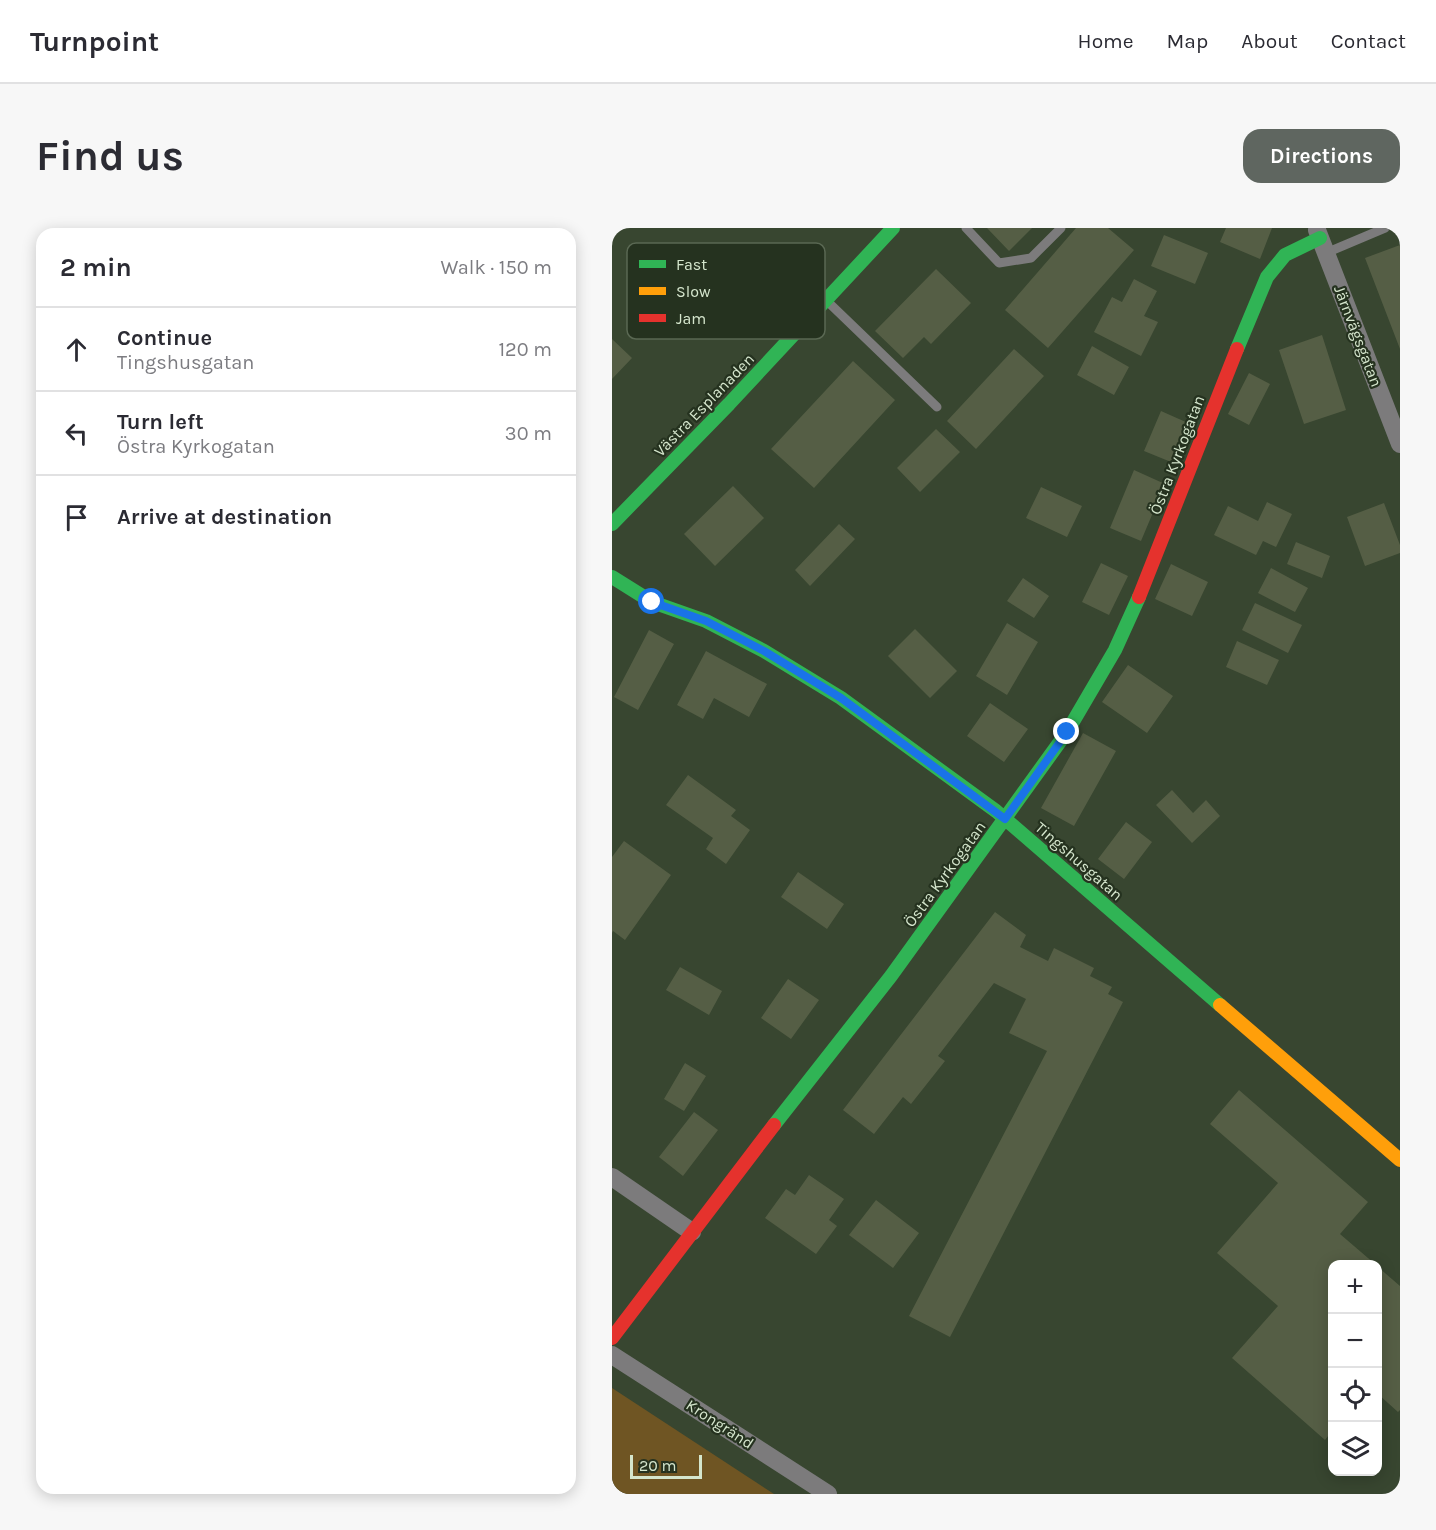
<!DOCTYPE html>
<meta charset="utf-8">
<style>
body{margin:0;font-family:Karla,sans-serif;background:#f7f7f7;color:#2b2b33}
.controls{position:absolute;right:18px;bottom:18px;display:grid;overflow:hidden;border-radius:12px;box-shadow:0 3px 15px #0003}
.controls button{width:54px;height:54px;display:grid;place-items:center;padding:0;border:0;border-bottom:2px solid #e1e1e2;background:#fff;color:#2b2b33;font:30px sans-serif}
.scale{position:absolute;left:18px;bottom:15px;width:72px;box-sizing:border-box;padding-left:6px;border:3px solid #d5e6cd;border-top:0;font-size:16px;line-height:21px;white-space:nowrap;color:#d5e6cd;-webkit-text-stroke:4px #25321f;paint-order:stroke}
.stop{position:absolute;width:18px;height:18px;margin:-14px;border:4px solid #1a73e8;border-radius:50%;background:#fff}
.stop.end{background:#1a73e8;border-color:#fff;box-shadow:0 2px 6px #0008}
.list{margin:0;padding:0;list-style:none}
h2{display:flex;justify-content:space-between;align-items:center;height:78px;margin:0;padding:0 24px;font-size:26px}
h2 small{font-size:20px;font-weight:400;color:#7c7c81}
.list li{display:grid;grid-template-columns:39px 1fr auto;gap:18px;align-items:center;box-sizing:border-box;height:84px;padding:0 24px;border-top:2px solid #e1e1e2}
.list b{display:block;font-size:22px;white-space:nowrap}
.list p{margin:0;font-size:20px;white-space:nowrap;color:#7c7c81}
.list em{font-size:20px;font-style:normal;color:#7c7c81}
.icon{flex:none;width:33px;height:33px;fill:none;stroke:currentColor;stroke-width:2;stroke-linecap:round;stroke-linejoin:round}
.map{position:relative;flex:none;width:788px;height:1266px;overflow:hidden;border-radius:18px}
header{display:flex;align-items:center;gap:36px;box-sizing:border-box;height:84px;padding:0 30px;background:#fff;border-bottom:2px solid #e1e1e2}
header strong{font-size:28px}
nav{display:flex;gap:33px;margin-inline-start:auto;font-size:21px}
.intro{display:flex;align-items:center;justify-content:space-between;box-sizing:border-box;height:144px;padding:0 36px}
h1{margin:0;font-size:42px}
.button{padding:15px 27px;border-radius:18px;background:#5f6660;color:#fff;font-size:21px;font-weight:700}
main{display:flex;gap:36px;padding:0 36px}
aside{flex:1;background:#fff;border-radius:18px;box-shadow:0 3px 15px #0003}
.map>svg:first-child{display:block}
.green{fill:#6f5523}
.building{fill:#555e45}
.lines{fill:none;stroke-linecap:round;stroke-linejoin:round}
.lane{stroke:#7c7b7c;stroke-width:9}
.street{stroke:#7c7b7c;stroke-width:18}
.fast{stroke:#30b455;stroke-width:14}
.slow{stroke:#ff9f0a;stroke-width:14}
.jam{stroke:#e5322d;stroke-width:14}
.route{stroke:#1a73e8;stroke-width:8}
.labels{text-anchor:middle;dominant-baseline:central;stroke-width:4.5;stroke-linejoin:round;paint-order:stroke}
.street-label{font-size:16px;fill:#d5e6cd;stroke:#25321f}
.key{fill:#25321f;stroke:#5a6853;stroke-width:1.5}
.key-label{font-size:16px;fill:#d5e6cd}
</style>
<header>
<strong>Turnpoint</strong>
<nav><a>Home</a><a>Map</a><a>About</a><a>Contact</a></nav>
</header>
<div class="intro"><h1>Find us</h1><a class="button">Directions</a></div>
<main>
<aside>
<h2>2 min<small>Walk · 150 m</small></h2>
<ul class="list">
<li><svg class="icon" aria-label="ahead" viewBox="0 0 24 24"><path d="M12 20V5M6 11l6-6 6 6"/></svg><div><b>Continue</b><p>Tingshusgatan</p></div><em>120 m</em></li>
<li><svg class="icon" aria-label="left" viewBox="0 0 24 24"><path d="M17 20v-9H6M10 6l-5 5 5 5"/></svg><div><b>Turn left</b><p>Östra Kyrkogatan</p></div><em>30 m</em></li>
<li><svg class="icon" aria-label="arrive" viewBox="0 0 24 24"><path d="M6 21V4h12l-3 4 3 4H6"/></svg><div><b>Arrive at destination</b></div></li>
</ul>
</aside>
<div class="map">
<svg width="788" height="1266" viewBox="0 0 788 1266">
<rect width="100%" height="100%" fill="#384630"/>
<path class="green" d="M0 1160 162 1266H0Z"/>
<path class="building" d="M375 0H420L397 23Z
M464 0H496L522 22 436 120 393 82Z
M614 0H660L648 31 608 14Z
M552 7 596 25 583 56 539 38Z
M788 17V121L753 30Z
M324 41 359 75 319 116 312 109 291 130 263 103Z
M522 51 545 63 532 88 546 94 529 128 482 104 500 69 510 74Z
M710 107 734 182 692 196 667 122Z
M0 111 20 130 0 151Z
M480 118 517 139 502 167 465 147Z
M402 121 432 148 364 221 335 193Z
M241 133 283 172 202 260 159 221Z
M637 145 658 156 637 197 616 186Z
M549 183 576 195 559 234 532 223Z
M324 201 348 224 308 264 285 240Z
M522 242 553 256 529 313 498 300Z
M121 258 152 290 103 338 72 306Z
M429 259 470 278 455 309 414 290Z
M655 274 680 286 664 319 651 313 644 327 602 307 616 278 646 293Z
M772 275 788 317V325L753 338 735 289Z
M227 296 243 311 198 358 183 342Z
M684 314 718 328 710 350 675 336Z
M489 335 516 348 497 387 470 374Z
M559 336 596 354 580 388 543 371Z
M659 340 696 360 683 384 646 365Z
M411 350 437 368 422 390 395 373Z
M643 375 690 397 676 425 630 402Z
M395 395 426 414 395 467 364 448Z
M303 401 345 443 318 470 276 428Z
M37 402 62 416 26 482 2 469Z
M625 413 667 432 655 457 614 439Z
M94 423 155 456 137 489 102 470 91 491 65 477Z
M516 437 561 468 535 505 490 474Z
M378 475 416 501 392 534 355 508Z
M471 505 504 523 462 598 429 580Z
M76 547 124 582 119 588 138 602 114 636 94 621 101 610 54 577Z
M560 562 581 585 594 572 608 588 580 615 544 577Z
M514 594 540 614 512 651 486 631Z
M12 613 59 647 13 712 1 703 0 705V629Z
M186 644 232 676 215 701 169 669Z
M383 684 414 707 408 719 436 733 442 720 482 740 478 748 500 759 496 766 511 774 338 1109 297 1088 435 823 397 805 414 771 382 755 326 828 333 833 299 876 291 869 262 906 231 882Z
M68 739 110 763 97 787 54 762Z
M176 751 207 772 179 811 149 790Z
M73 835 94 848 72 883 52 871Z
M627 862 756 974 728 1006 763 1036H720V1203L713 1212 620 1130 666 1078 605 1025 666 955 598 896Z
M82 884 106 902 71 948 47 929Z
M197 947 232 971 217 992 225 998 204 1026 153 990 174 961 183 967Z
M264 972 307 1005 281 1040 237 1007Z
M766 1039 788 1058V1182L786 1184 766 1166Z"/>
<g class="lines">
<path class="lane" d="M354 0 387 35 419 30 449 0
M714 25 773 0
M216 74 325 179"/>
<path class="street" d="M705 2 788 216
M0 949 80 1004
M0 1127 216 1266"/>
<path class="fast" d="M625 121 655 49 673 27 708 10
M0 296 117 176 281 0
M0 349 40 374 94 393 152 423 229 470 384 583 608 777
M162 897 279 748 455 504 503 422 527 369"/>
<path class="slow" d="M608 777 788 932"/>
<path class="jam" d="M527 369 625 121
M0 1110 162 897"/>
</g>
<g class="lines">
<path class="route" d="M40 374 94 393 152 423 229 470 393 591 455 504"/>
</g>
<g class="labels">
<g class="street-label">
<text transform="translate(746 108) rotate(69)">Järnvägsgatan</text>
<text transform="translate(92 177) rotate(-46)">Västra Esplanaden</text>
<text transform="translate(565 227) rotate(-69)">Östra Kyrkogatan</text>
<text transform="translate(467 633) rotate(41)">Tingshusgatan</text>
<text transform="translate(333 646) rotate(-54)">Östra Kyrkogatan</text>
<text transform="translate(108 1196) rotate(33)">Krongränd</text>
</g>
</g>
<rect x="15" y="15" width="198" height="96" rx="9" class="key"/>
<rect x="27" y="32" width="27" height="8" fill="#30b455"/>
<rect x="27" y="59" width="27" height="8" fill="#ff9f0a"/>
<rect x="27" y="86" width="27" height="8" fill="#e5322d"/>
<g class="key-label">
<text x="64" y="42">Fast</text>
<text x="64" y="69">Slow</text>
<text x="64" y="96">Jam</text>
</g>
</svg>
<div class="controls">
<button>+</button>
<button>−</button>
<button><svg class="icon" aria-label="locate" viewBox="0 0 24 24"><circle cx="12" cy="12" r="6"/><path d="M12 2v4M12 18v4M2 12h4M18 12h4"/></svg></button>
<button><svg class="icon" aria-label="layers" viewBox="0 0 24 24"><path d="M12 4l9 5-9 5-9-5zM3 14l9 5 9-5"/></svg></button>
</div>
<div class="scale">20 m</div>
<div class="stop" style="left:40px;top:374px"></div>
<div class="stop end" style="left:455px;top:504px"></div>
</div>
</main>
